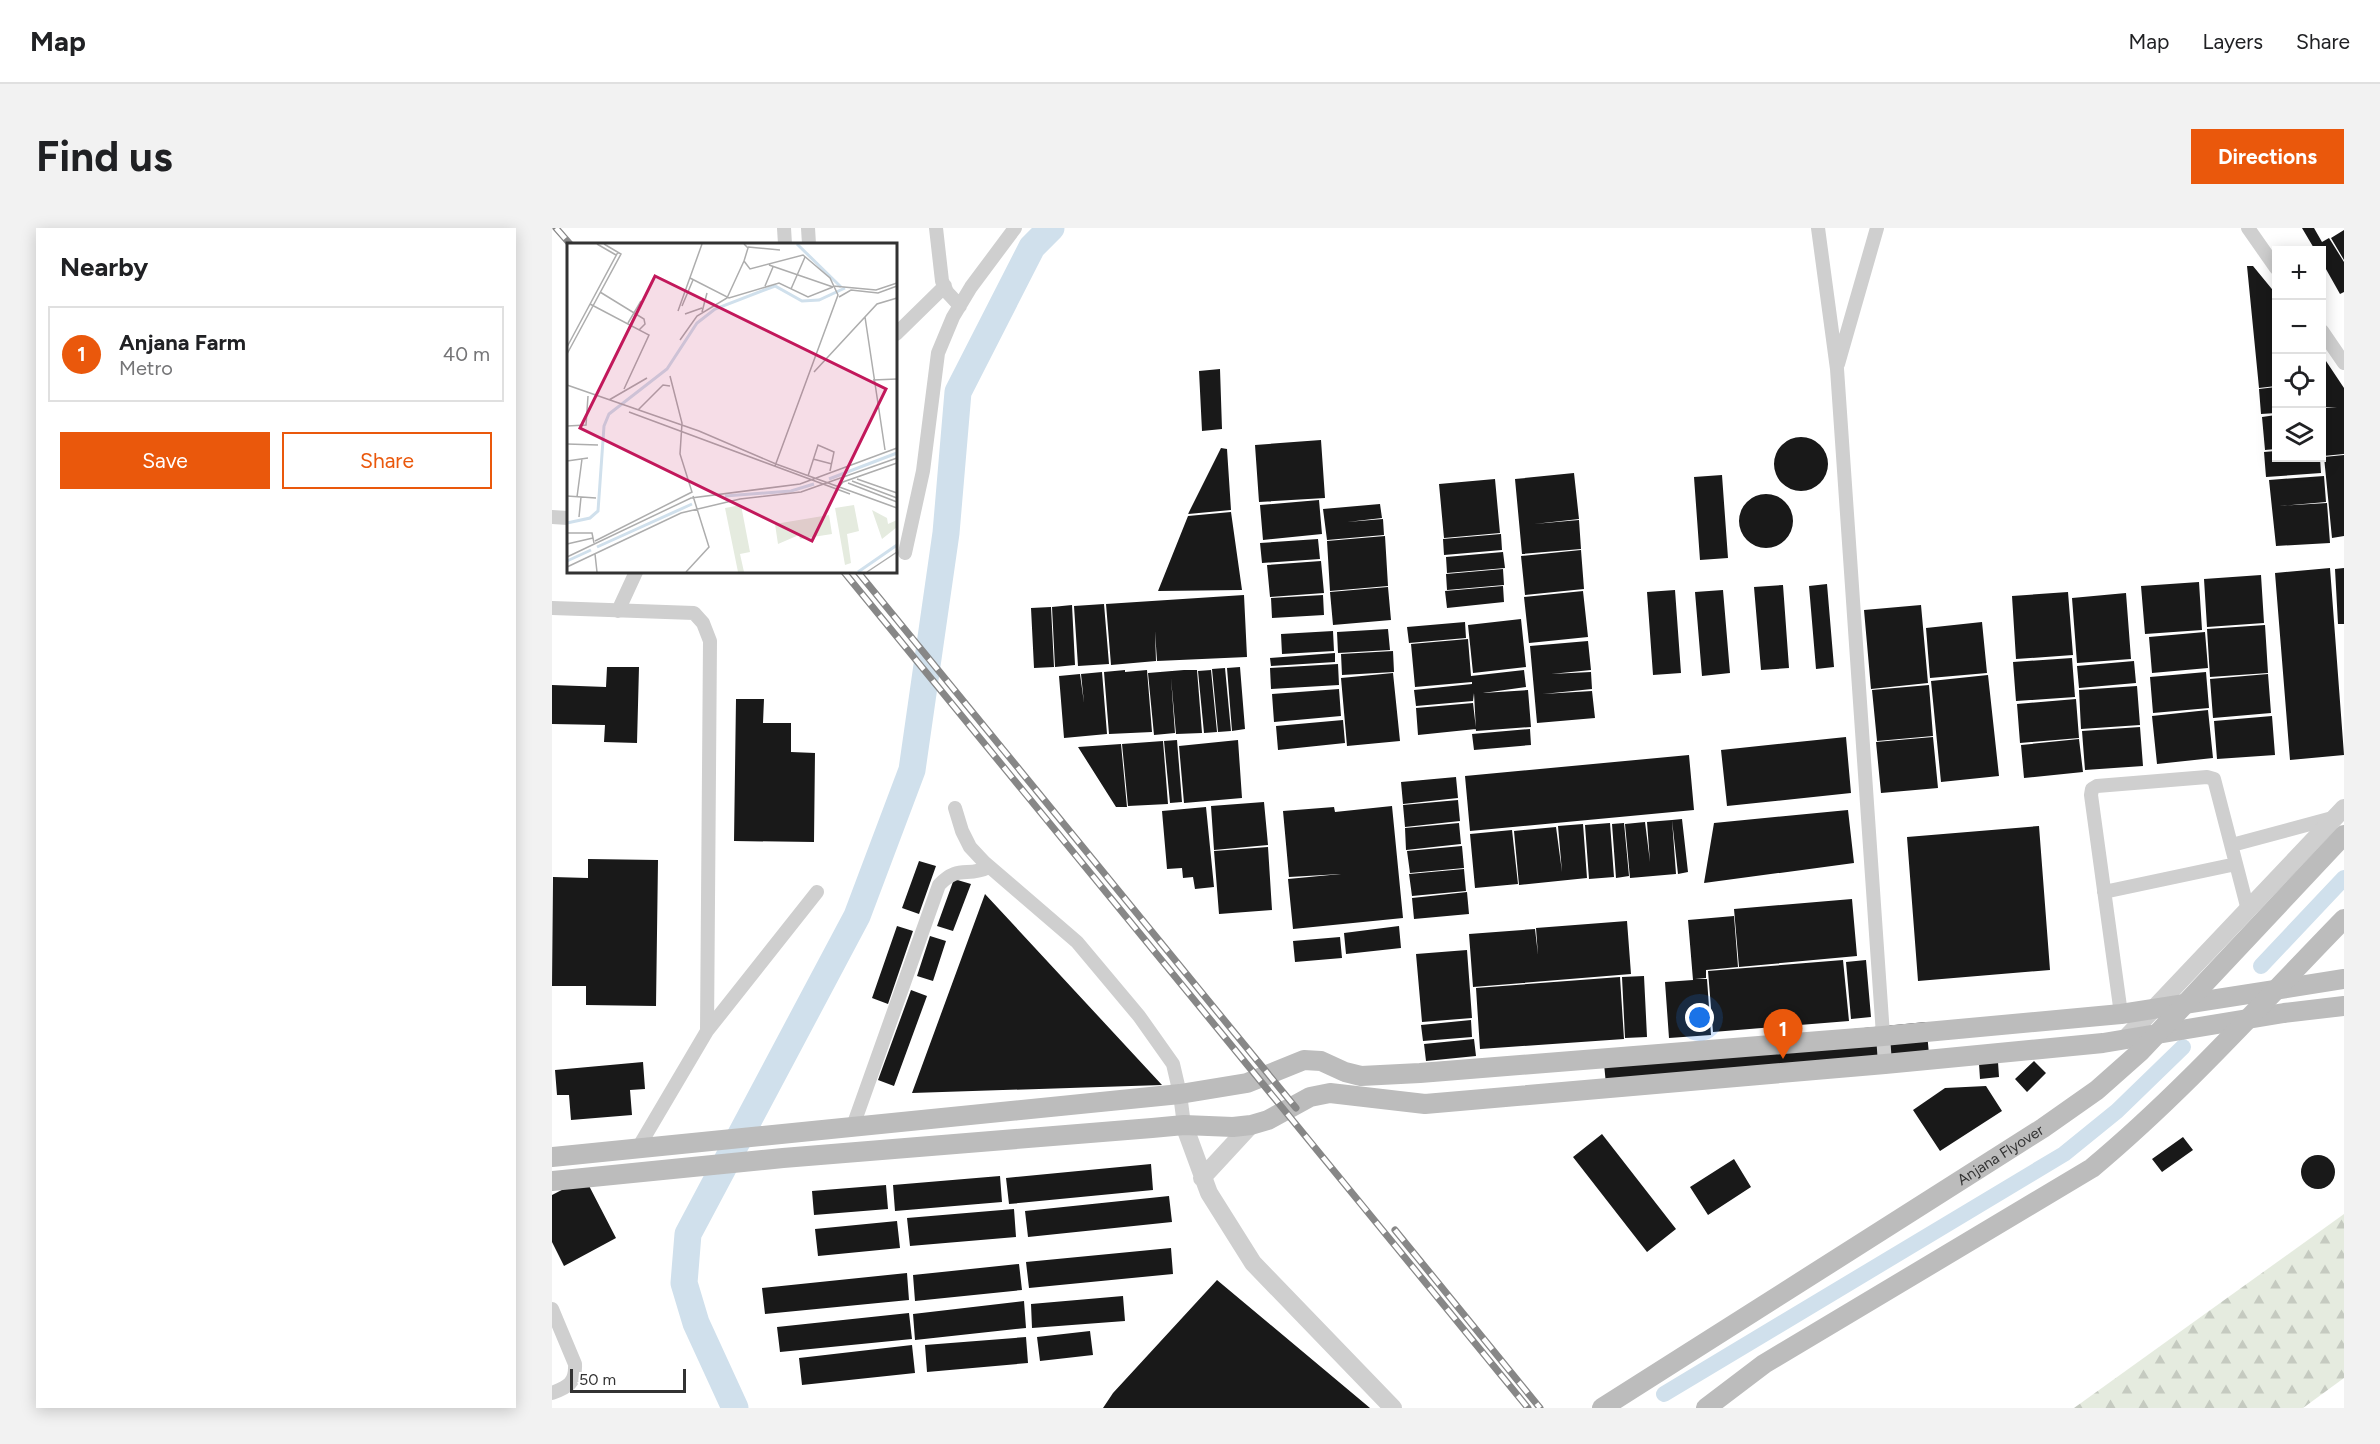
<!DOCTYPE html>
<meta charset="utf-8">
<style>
body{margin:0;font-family:Figtree,sans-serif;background:#f2f2f2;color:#202124}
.controls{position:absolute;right:18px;top:18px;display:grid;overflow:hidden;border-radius:0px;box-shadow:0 3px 15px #0003}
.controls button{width:54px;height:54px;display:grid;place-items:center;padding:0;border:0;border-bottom:2px solid #e0e0e0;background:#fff;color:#202124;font:30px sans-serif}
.scale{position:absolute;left:18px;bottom:15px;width:116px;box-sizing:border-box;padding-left:6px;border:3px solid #323232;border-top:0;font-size:16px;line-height:21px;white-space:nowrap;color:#323232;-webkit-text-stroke:4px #fff;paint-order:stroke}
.you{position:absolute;left:1148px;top:790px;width:21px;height:21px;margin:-15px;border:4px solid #fff;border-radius:50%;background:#1a73e8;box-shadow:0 0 0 9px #1a73e833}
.badge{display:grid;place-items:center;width:39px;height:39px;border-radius:50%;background:#ea580c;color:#fff;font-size:20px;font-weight:700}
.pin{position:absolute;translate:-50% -50px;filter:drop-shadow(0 2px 3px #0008)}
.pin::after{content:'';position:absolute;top:32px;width:21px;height:18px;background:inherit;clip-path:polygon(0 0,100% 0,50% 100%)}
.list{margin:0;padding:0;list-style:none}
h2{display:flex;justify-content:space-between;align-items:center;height:78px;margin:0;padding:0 24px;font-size:26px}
h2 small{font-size:20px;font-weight:400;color:#757577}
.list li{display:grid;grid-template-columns:39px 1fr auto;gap:18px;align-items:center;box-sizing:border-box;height:96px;margin:0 12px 12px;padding:0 12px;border:2px solid #e0e0e0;border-radius:0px}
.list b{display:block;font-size:22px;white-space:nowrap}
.list p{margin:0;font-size:20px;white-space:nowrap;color:#757577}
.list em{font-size:20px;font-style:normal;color:#757577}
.actions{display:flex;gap:12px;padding:18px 24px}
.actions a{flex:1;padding:14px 0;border:2px solid #ea580c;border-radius:0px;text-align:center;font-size:21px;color:#ea580c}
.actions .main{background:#ea580c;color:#fff}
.icon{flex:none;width:33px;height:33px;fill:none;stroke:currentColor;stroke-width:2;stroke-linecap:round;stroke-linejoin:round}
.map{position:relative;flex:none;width:1792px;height:1180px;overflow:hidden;border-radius:0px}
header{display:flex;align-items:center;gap:36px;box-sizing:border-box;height:84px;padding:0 30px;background:#fff;border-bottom:2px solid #e0e0e0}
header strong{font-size:28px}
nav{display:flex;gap:33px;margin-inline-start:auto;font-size:21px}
.intro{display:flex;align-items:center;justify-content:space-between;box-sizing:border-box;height:144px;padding:0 36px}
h1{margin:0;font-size:42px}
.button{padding:15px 27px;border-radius:0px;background:#ea580c;color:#fff;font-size:21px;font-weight:700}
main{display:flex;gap:36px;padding:0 36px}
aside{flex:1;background:#fff;border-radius:0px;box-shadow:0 3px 15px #0003}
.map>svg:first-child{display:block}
.forest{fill:url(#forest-firs)}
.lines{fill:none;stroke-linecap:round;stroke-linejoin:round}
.canal{stroke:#d0e0ec;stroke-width:16}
.river{stroke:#d0e0ec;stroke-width:27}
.building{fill:#191919}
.minor{stroke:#cfcfcf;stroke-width:14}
.tertiary{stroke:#cfcfcf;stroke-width:18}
.secondary{stroke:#bcbcbc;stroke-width:20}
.rail-casing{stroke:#878787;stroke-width:7}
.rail{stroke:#fff;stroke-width:4.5;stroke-dasharray:14;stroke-linecap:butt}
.secondary-bridge{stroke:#bcbcbc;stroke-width:20}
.labels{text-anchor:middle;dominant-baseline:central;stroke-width:6;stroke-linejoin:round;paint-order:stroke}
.street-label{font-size:15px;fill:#323232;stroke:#fff}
.inset-river{fill:none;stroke:#d0e0ec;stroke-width:3}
.inset-road{fill:none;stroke:#adadad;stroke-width:1.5}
.view{fill:#c2185b;fill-opacity:0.15;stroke:#c2185b;stroke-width:3}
.inset-edge{fill:none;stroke:#323232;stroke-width:3}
</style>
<header>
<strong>Map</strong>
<nav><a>Map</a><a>Layers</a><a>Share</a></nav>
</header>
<div class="intro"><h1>Find us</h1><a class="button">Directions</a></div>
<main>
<aside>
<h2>Nearby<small></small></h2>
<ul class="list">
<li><span class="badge">1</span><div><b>Anjana Farm</b><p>Metro</p></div><em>40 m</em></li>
</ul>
<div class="actions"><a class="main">Save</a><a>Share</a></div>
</aside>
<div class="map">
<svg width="1792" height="1180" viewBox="0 0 1792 1180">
<defs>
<pattern id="forest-firs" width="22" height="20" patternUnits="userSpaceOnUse" patternTransform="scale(1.5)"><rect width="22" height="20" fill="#e5ebdf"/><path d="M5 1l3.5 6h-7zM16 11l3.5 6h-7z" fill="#c5cac0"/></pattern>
</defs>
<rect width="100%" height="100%" fill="#fff"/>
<path class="forest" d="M1792 986V1150L1751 1180H1522Z"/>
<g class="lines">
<path class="canal" d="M1709 738 1792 650
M1112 1166 1512 926 1565 883 1631 819"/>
<path class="river" d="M183 1180 144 1095 132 1055 136 1006 305 688 360 542 394 305 406 164 480 19 499 0"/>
</g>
<path class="building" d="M1750 0H1762L1770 14 1777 10 1792 34V64L1788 66 1770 34V22H1763Z
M1792 2V32L1779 10Z
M1695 38H1701L1724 66V158L1707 160Z
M1770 127 1792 160V226L1771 228 1770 180 1785 179H1770Z
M668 141 670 201 650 203 647 143Z
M1724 159V185L1709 186 1707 161Z
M1724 187V221L1713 222 1710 189Z
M1222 236a27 27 0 1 1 54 0a27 27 0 1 1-54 0Z
M769 212 773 270 707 274 703 217Z
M669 220 675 221 679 282 636 286Z
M1724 223V230H1768L1769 245 1714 249 1712 224Z
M1792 227V308L1780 310 1772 229Z
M1022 245 1027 291 982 296 1027 292 1029 321 970 326 963 251Z
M1170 247 1176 330 1148 332 1142 249Z
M1772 248 1774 274 1727 278 1775 275 1778 315 1724 318 1717 252Z
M943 251 948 305 892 310 887 256Z
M1187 293a27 27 0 1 1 54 0a27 27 0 1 1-54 0Z
M767 272 770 306 711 312 708 277Z
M828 276 830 290 795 294 831 291 832 307 775 312 771 281Z
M679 284 690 362 606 363 636 288Z
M949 306 950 322 892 327 891 311Z
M833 308 836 358 778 363 775 313Z
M766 311 768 331 710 335 708 315Z
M1029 322 1032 361 973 367 969 328Z
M951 324 953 340 895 345 894 329Z
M769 333 772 365 718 369 715 337Z
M1778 340 1792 527 1738 532 1723 345Z
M1792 340V396H1786L1783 341Z
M951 341 952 357 895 362 894 346Z
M1709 347 1712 395 1655 399 1652 351Z
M1647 354 1650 402 1593 406 1589 358Z
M1275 356 1282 439 1264 441 1257 358Z
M1231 357 1237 440 1209 442 1202 359Z
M951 358 952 374 895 380 893 363Z
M836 359 839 392 781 397 778 364Z
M1123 362 1129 445 1101 447 1095 364Z
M1171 362 1178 445 1150 448 1143 364Z
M1031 363 1036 409 977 415 972 369Z
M1516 364 1521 427 1464 431 1460 368Z
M1574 365 1579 431 1525 435 1520 370Z
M692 367 695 429 605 433 603 403 604 433 559 437 554 376Z
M771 367 772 387 720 390 719 370Z
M552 376 557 436 526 438 522 378Z
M520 377 523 437 503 439 500 379Z
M1369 377 1376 455 1319 461 1312 382Z
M499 379 502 439 482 440 479 380Z
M969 391 974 439 921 445 916 397Z
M913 394 914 410 857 415 855 399Z
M1430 394 1435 445 1378 450 1374 400Z
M1713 397 1716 445 1658 449 1655 401Z
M836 401 838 422 786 425 785 404Z
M781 403 782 423 730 426 729 406Z
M1653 404 1656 440 1600 445 1597 409Z
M916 411 919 448 972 442 974 459 931 465 976 462 979 499 924 503 922 465 921 473 864 478 862 462 920 456V454L863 459 859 416Z
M1036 413 1039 442 999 446 1039 444 1040 461 991 466 1040 463 1043 490 985 495 978 418Z
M841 423 842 444 790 447 789 426Z
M783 425V434L719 438 718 430Z
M1520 430 1523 469 1464 473 1461 434Z
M1582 433 1584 455 1527 460 1525 438Z
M786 436 787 457 719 461 718 440Z
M55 439H87L85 515 52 514 53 497 0 496V457L54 459Z
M688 439 693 501 680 503 675 440Z
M673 440 679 503 666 504 660 441Z
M573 442V444L595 442 600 504 557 506 552 444Z
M632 442H645L650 505 624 506 619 450 623 505 602 507 596 445Z
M659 442 665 504 652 505 646 443Z
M550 444 555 506 512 510 507 448 528 446 532 475 529 446Z
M1654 444 1657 480 1601 485 1598 449Z
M841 445 848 513 795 518 789 450Z
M1716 446 1719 485 1661 490 1658 451Z
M1436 447 1447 548 1389 554 1379 453Z
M1377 457 1381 508 1325 513 1320 462Z
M1585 458 1588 497 1529 501 1527 462Z
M787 461 789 488 722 494 720 466Z
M184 471H212L211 495H239V524L263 525 262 614 182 613Z
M1524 471 1527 510 1468 515 1465 476Z
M921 475 924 501 866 507 864 480Z
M1656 482 1661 530 1605 536 1600 488Z
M1720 488 1723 527 1665 531 1662 493Z
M791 492 793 515 726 522 724 498Z
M1588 499 1591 538 1533 542 1530 503Z
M978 501 979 517 922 522 920 506Z
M1294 509 1299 565 1175 578 1169 522Z
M1381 509 1386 560 1329 565 1324 514Z
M1527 511 1531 544 1472 550 1469 517Z
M625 512 630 574 618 575 612 513Z
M686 512 690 570 632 575 627 518Z
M611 513 616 576 576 578 570 516Z
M569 516 575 579H564L526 519Z
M1137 527 1142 582 918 603 913 548Z
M904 549 906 570 851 576 849 554Z
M906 572 908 593 853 599 851 577Z
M712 574 716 617 662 622 659 578Z
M840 578 851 690 741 701 736 651 789 646 737 649 731 583 782 579 783 584Z
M654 579 662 659 643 661 641 649 631 650 630 640 615 641 610 583Z
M1296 582 1302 635 1152 655 1162 595Z
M1130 591 1136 644 1126 646 1120 592Z
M1120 592 1124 646 1078 650 1073 596 1093 594 1098 634 1095 594Z
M907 595 909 616 854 622 853 600Z
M1058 595 1062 649 1037 651 1033 597Z
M1072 595 1077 648 1064 650 1060 596Z
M1031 596 1035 650 967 657 962 603 1004 599 1010 644 1006 598Z
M1487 598 1498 742 1366 753 1355 609Z
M960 602 966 656 923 660 918 606Z
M910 618 912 640 858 645 855 623Z
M716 619 720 682 667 686 662 623Z
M36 631 106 632 104 778 34 777V758H0L1 649 36 650Z
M367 633 384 638 367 686 350 680Z
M912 641 914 663 860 668 857 646Z
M402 651 419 656 401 703 385 698Z
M915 664 917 686 862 691 860 670Z
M433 666 610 857 360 865Z
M1300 671 1305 728 1187 739 1182 681Z
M1182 688 1186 739 1154 742V750L1143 751H1155L1159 807 1117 810 1113 754 1141 752 1136 692Z
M1075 693 1079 746 921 759 917 706 983 701 986 727 984 700Z
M345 698 361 703 336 776 320 770Z
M847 698 849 720 794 726 792 705Z
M378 708 394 713 381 753 365 748Z
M788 709 790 730 743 734 741 713Z
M915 722 920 790 870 794 864 726Z
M1291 732 1297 793 1161 804 1156 743Z
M1314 732 1319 789 1299 791 1294 734Z
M1092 748 1095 809 1073 810 1070 749Z
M1068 749 1072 811 928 821 924 760Z
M359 762 375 768 342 858 326 852Z
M919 792 920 809 871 813 869 797Z
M1374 794 1378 837 1055 867 1051 825Z
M922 811 924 828 874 833 872 816Z
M1482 833 1494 845 1475 864 1463 851Z
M91 834 93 861 78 862 80 887 19 892 17 867H5L3 842Z
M1446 834 1447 849 1428 851 1427 836Z
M1434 858 1450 883 1388 923 1361 882 1393 860Z
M1050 906 1124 1001 1095 1024 1021 929Z
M1631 909 1641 922 1610 944 1600 931Z
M1749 944a17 17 0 1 1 34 0a17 17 0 1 1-34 0Z
M1182 931 1199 959 1156 987 1138 959Z
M599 936 601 962 457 976 454 950Z
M448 948 450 974 343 983 341 957Z
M33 950 64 1010 12 1038 0 1014V967Z
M334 957 336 981 262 987 260 963Z
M617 968 620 994 476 1009 473 983Z
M462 981 464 1009 358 1018 355 990Z
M345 993 348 1020 266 1028 263 1001Z
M619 1020 621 1046 477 1060 474 1034Z
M467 1036 470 1062 363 1073 361 1047Z
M355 1045 357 1072 213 1086 210 1060Z
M665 1052 818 1180H551L561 1165Z
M571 1068 573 1093 480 1100 479 1076Z
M472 1073 474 1100 363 1112 361 1086Z
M357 1085 360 1111 228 1124 225 1099Z
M538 1103 541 1127 488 1133 485 1109Z
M474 1109 476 1135 375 1144 373 1117Z
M360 1117 363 1145 250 1157 247 1130Z"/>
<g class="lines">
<path class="minor" d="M232 0 233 16
M256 0 257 16
M384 0 390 53 395 64 408 78
M1266 0 1285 141 1333 836
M1696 0 1724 40
M1770 103 1792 135
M344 106 393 58
M1286 136 1325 0
M0 289 16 290
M353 325 371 243 386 125 401 89 419 59 463 0
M0 380 142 385 151 395 158 413 155 803
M66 383 84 344
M403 580 410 603 418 619 432 634 525 714 587 788 621 836 628 866 632 897
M1680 617 1784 589
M1552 664 1684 636
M1569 786 1539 567 1540 561 1545 558 1655 549 1662 551 1696 682
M301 898 387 657C407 636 415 650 437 639
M86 920 155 803 265 664
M0 1081 23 1136C24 1155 16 1159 0 1165"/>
<path class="tertiary" d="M1573 811 1792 580
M632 897 657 965 701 1035 841 1180
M650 950 699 897"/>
<path class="secondary" d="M0 929 628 866 695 855 752 832 769 833 793 844 809 848 868 845 1331 808 1569 786 1792 751
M0 953 231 930 600 900 632 897 681 899 699 897 716 892 758 869 778 865 873 876 1333 836 1551 815 1732 785 1792 778"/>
<g class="rail-casing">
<path id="rail" d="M4 0 18 16
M292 344 976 1180
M306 344 744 880
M843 1002 988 1180"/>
</g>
<use href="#rail" class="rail"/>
<g class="secondary-bridge">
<path id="s1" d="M1050 1180 1491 900 1545 862 1589 823 1792 607"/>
<path d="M1154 1180 1212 1136 1540 940C1631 864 1710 775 1792 691"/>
</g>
</g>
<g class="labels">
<g class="street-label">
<text stroke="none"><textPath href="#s1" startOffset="472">Anjana Flyover</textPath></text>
</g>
</g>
<g transform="translate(15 15)">
<rect width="330" height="330" fill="#fff"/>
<path d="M174 262 183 309 173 311 177 329H171L158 265ZM287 262 292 288 280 291 284 320 278 322 268 265ZM305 267 320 275 321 281 330 277V284L315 296ZM262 272 265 291 233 296 232 292 211 301 208 281Z" fill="#e5ebdf"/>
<path class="inset-river" d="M230 1 274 44M262 236 330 210M158 253 224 248 247 241M0 280 23 275 31 268 37 183 42 171 100 126 130 80 148 66 208 43 235 58 252 57 278 45M30 304 125 261M0 318 24 307M291 329 330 302"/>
<path class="inset-road" d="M30 1 49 12M177 1 181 5 177 18 183 26 236 12 263 35 271 52 208 223M181 4 213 7M202 22 266 44M123 35 162 55 212 40 241 54 266 44M198 43 206 24M266 43 309 47 330 40M224 46 238 14M33 49 77 76 78 81 72 87M272 54 284 47 311 50 330 43M23 61 82 92 57 146M115 63 126 37M111 68 135 1M135 69 140 50M118 71 135 65M298 74 318 207M61 80 74 58M113 97 130 73 160 55 177 18M0 104 51 9M0 111 54 11 37 1M247 129 310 61 330 55M306 137 330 136M0 142 132 188 209 221 330 265M42 157 80 135M71 167 96 142 103 143M62 169 283 251M0 183 19 182 21 153M0 201 31 202M246 216 265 221M0 218 21 215M241 233 251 202 267 209 263 228M290 236 330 250M285 238 330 255M281 240 330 259M271 245 276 239 330 220M0 253 29 255M10 254 15 216M12 274 14 254M0 290H25L27 300M28 298 125 249 113 211 115 180 103 133M0 301 26 295M28 311 30 329M0 314 124 255 233 241 330 205M0 324 114 270 173 256 234 249 330 215M119 329 142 304 126 253M300 329 330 309"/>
<path class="view" d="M88 33 319 146 245 298 13 185Z"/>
<rect width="330" height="330" class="inset-edge"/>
</g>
</svg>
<div class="controls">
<button>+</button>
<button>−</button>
<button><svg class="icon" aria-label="locate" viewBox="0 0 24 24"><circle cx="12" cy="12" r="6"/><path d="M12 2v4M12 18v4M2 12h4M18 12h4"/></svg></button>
<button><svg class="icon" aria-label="layers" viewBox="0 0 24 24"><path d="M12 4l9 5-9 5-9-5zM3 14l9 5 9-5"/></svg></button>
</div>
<div class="scale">50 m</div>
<div class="you"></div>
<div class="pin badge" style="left:1231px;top:831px">1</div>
</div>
</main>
